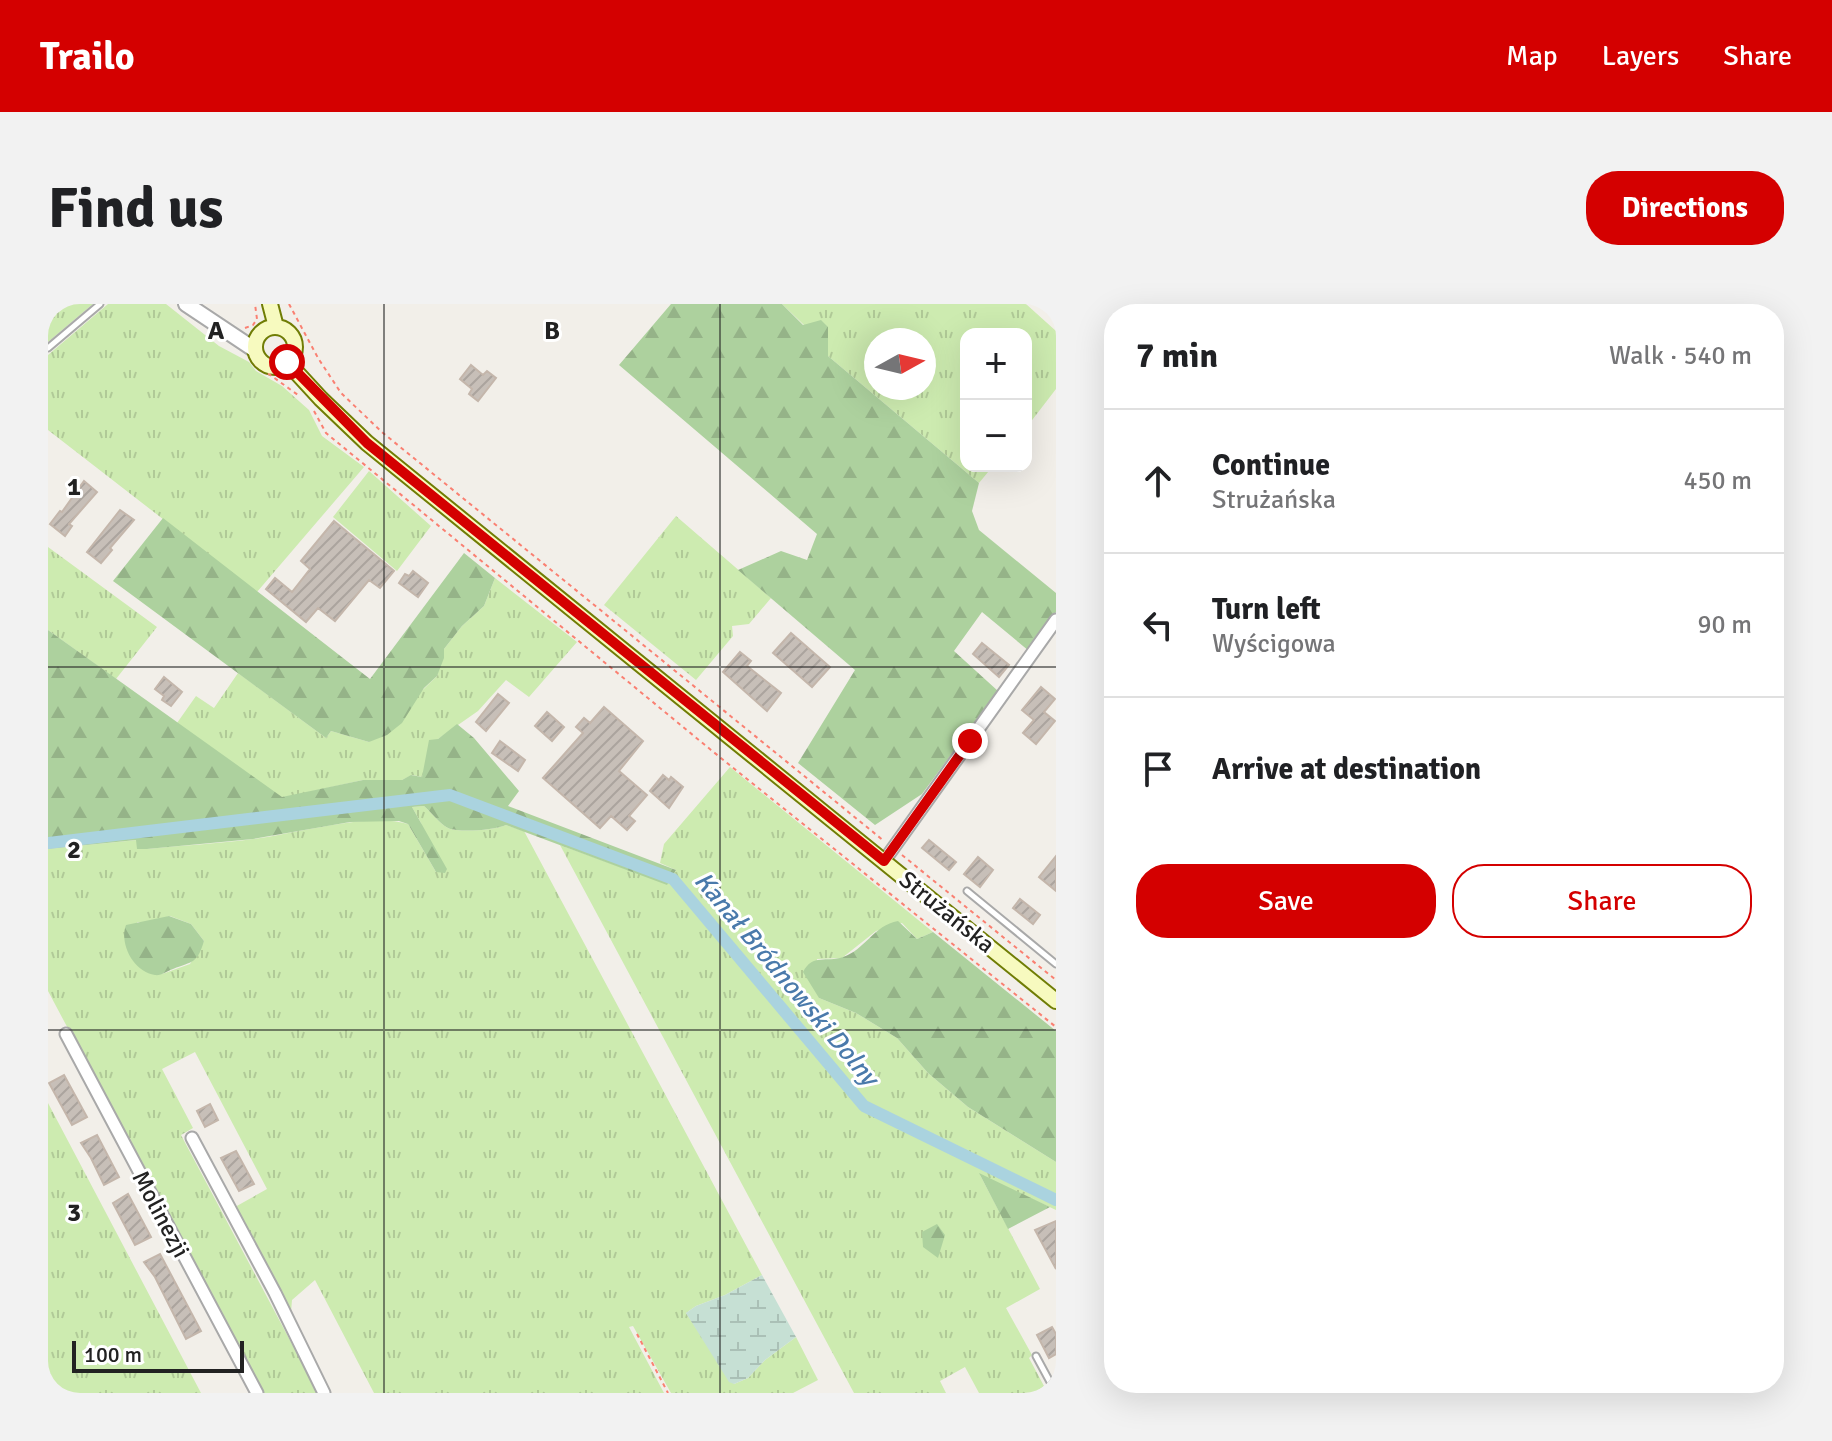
<!DOCTYPE html>
<meta charset="utf-8">
<style>
body{margin:0;font-family:Signika,sans-serif;background:#f2f2f2;color:#202124}
.controls{position:absolute;right:24px;top:24px;display:grid;overflow:hidden;border-radius:16px;box-shadow:0 8px 32px #0002}
.controls button{width:72px;height:72px;display:grid;place-items:center;padding:0;border:0;border-bottom:2px solid #e0e0e0;background:#fff;color:#202124;font:40px sans-serif}
.compass{position:absolute;left:816px;top:24px;width:72px;height:72px;border-radius:50%;background:#fff;box-shadow:0 8px 32px #0002;rotate:82deg}
.scale{position:absolute;left:24px;bottom:20px;width:172px;box-sizing:border-box;padding-left:8px;border:4px solid #222;border-top:0;font-size:22px;line-height:28px;white-space:nowrap;color:#222;-webkit-text-stroke:6px #fff;paint-order:stroke}
.stop{position:absolute;width:24px;height:24px;margin:-18px;border:6px solid #d40000;border-radius:50%;background:#fff}
.stop.end{background:#d40000;border-color:#fff;box-shadow:0 2px 8px #0008}
.list{margin:0;padding:0;list-style:none}
h2{display:flex;justify-content:space-between;align-items:center;height:104px;margin:0;padding:0 32px;font-size:34px}
h2 small{font-size:26px;font-weight:400;color:#757577}
.list li{display:grid;grid-template-columns:52px 1fr auto;gap:24px;align-items:center;box-sizing:border-box;height:144px;padding:0 32px;border-top:2px solid #e0e0e0}
.list b{display:block;font-size:30px;white-space:nowrap}
.list p{margin:0;font-size:26px;white-space:nowrap;color:#757577}
.list em{font-size:26px;font-style:normal;color:#757577}
.actions{display:flex;gap:16px;padding:24px 32px}
.actions a{flex:1;padding:18px 0;border:2px solid #d40000;border-radius:32px;text-align:center;font-size:28px;color:#d40000}
.actions .main{background:#d40000;color:#fff}
.icon{flex:none;width:44px;height:44px;fill:none;stroke:currentColor;stroke-width:2;stroke-linecap:round;stroke-linejoin:round}
.map{position:relative;flex:none;width:1008px;height:1089px;overflow:hidden;border-radius:32px}
header{display:flex;align-items:center;gap:48px;box-sizing:border-box;height:112px;padding:0 40px;background:#d40000;color:#fff}
header strong{font-size:38px}
nav{display:flex;gap:44px;margin-inline-start:auto;font-size:28px}
.intro{display:flex;align-items:center;justify-content:space-between;box-sizing:border-box;height:192px;padding:0 48px}
h1{margin:0;font-size:56px}
.button{padding:20px 36px;border-radius:32px;background:#d40000;color:#fff;font-size:28px;font-weight:700}
main{display:flex;gap:48px;padding:0 48px}
aside{flex:1;background:#fff;border-radius:32px;box-shadow:0 8px 32px #0002}
.map>svg:first-child{display:block}
.grass{fill:url(#grass-tufts);fill-rule:evenodd}
.forest{fill:url(#forest-firs)}
.wetland{fill:url(#wetland-marsh)}
.lines{fill:none;stroke-linecap:round;stroke-linejoin:round}
.canal{stroke:#aad3df;stroke-width:12}
.building{fill:url(#building-hatch);stroke:#c4b6ab;stroke-width:2}
.service-casing{stroke:#a9a9a9;stroke-width:9}
.minor-casing{stroke:#a9a9a9;stroke-width:15}
.tertiary-casing{stroke:#a9a9a9;stroke-width:18}
.secondary-casing{stroke:#707d05;stroke-width:18}
.path{stroke:#fa8072;stroke-width:2;stroke-dasharray:4 4;stroke-linecap:butt}
.service{stroke:#fff;stroke-width:5}
.minor{stroke:#fff;stroke-width:11}
.tertiary{stroke:#fff;stroke-width:14}
.secondary{stroke:#f7fabf;stroke-width:14}
.route{stroke:#d40000;stroke-width:10}
.grid{fill:none;stroke:#222;stroke-width:2;stroke-opacity:0.55}
.labels{text-anchor:middle;dominant-baseline:central;stroke-width:6;stroke-linejoin:round;paint-order:stroke}
.street-label{font-size:24px;fill:#222;stroke:#fff}
.water-label{font-size:26px;font-style:italic;fill:#4a7aab;stroke:#fff}
.grid-label{font-size:26px;text-anchor:middle;font-weight:bold;fill:#222;stroke:#fff;stroke-width:6;stroke-linejoin:round;paint-order:stroke}
</style>
<header>
<strong>Trailo</strong>
<nav><a>Map</a><a>Layers</a><a>Share</a></nav>
</header>
<div class="intro"><h1>Find us</h1><a class="button">Directions</a></div>
<main>
<div class="map">
<svg width="1008" height="1089" viewBox="0 0 1008 1089">
<defs>
<pattern id="grass-tufts" width="24" height="20" patternUnits="userSpaceOnUse" patternTransform="scale(2)"><rect width="24" height="20" fill="#cdebb0"/><path d="M3 7l-1-3M5 7V3M7 7l1-3M15 17l-1-3M17 17v-4M19 17l1-3" fill="none" stroke="#b0c997"/></pattern>
<pattern id="forest-firs" width="22" height="20" patternUnits="userSpaceOnUse" patternTransform="scale(2)"><rect width="22" height="20" fill="#add19e"/><path d="M5 1l3.5 6h-7zM16 11l3.5 6h-7z" fill="#95b388"/></pattern>
<pattern id="wetland-marsh" width="20" height="14" patternUnits="userSpaceOnUse" patternTransform="scale(2)"><rect width="20" height="14" fill="#c6e0d4"/><path d="M1 5h8M5 5V1M11 12h8M15 12V8" fill="none" stroke="#aac0b6"/></pattern>
<pattern id="building-hatch" width="6" height="6" patternUnits="userSpaceOnUse" patternTransform="scale(2)"><rect width="6" height="6" fill="#c7bfb8"/><path d="M-1 1l2-2M0 6l6-6M5 7l2-2" fill="none" stroke="#aba49e"/></pattern>
</defs>
<rect width="100%" height="100%" fill="#f2efe9"/>
<path class="grass" d="M0 0H45L0 38Z
M60 0H118L171 42 201 58 208 67 234 82 261 106 274 132 316 163 209 288 0 126V51Z
M734 0H978L1008 27V85L978 124V30H918V162H945L931 179 780 52V24L756 21ZM828 36H876V84H828Z
M321 167 383 222 349 267 285 213Z
M628 212 723 294 701 320 684 322 685 332 648 376 556 301Z
M0 243 109 323 68 375 0 326Z
M447 274 529 338 481 393 458 376 430 407 390 435 374 473 364 471 354 476H315L234 494 129 419 148 392 166 404 190 369 278 434 283 427 321 438 389 372 396 345 414 322 436 302Z
M682 463 885 628 869 635 854 619 828 627 794 654 769 655 771 694 808 709 849 734 880 769 920 803 1008 858V906L932 871 992 985 958 1004 984 1051 981 1054 996 1082 986 1089H931L917 1063 892 1077 898 1089H806L512 541 619 580 628 566 612 559 616 540Z
M376 502C384 509 391 519 400 524 412 529 446 526 458 521L476 527 714 971 677 991 648 1002 638 1009 686 1080 700 1074 717 1056 748 1033 770 1076 745 1089H623L585 1022 581 1023 616 1089H326L267 976 244 996 243 1008 187 903 219 885 147 748 114 765 145 824 133 831 270 1089H214L0 687V545L89 536V545H99C134 541 170 540 205 535 247 530 320 508 360 520L388 568 373 519 364 503ZM122 612 143 620 156 637 142 660 114 670 89 618H102Z
M0 799 153 1089H0Z"/>
<path class="forest" d="M623 0H734L755 21 773 16 780 23V52L931 179 924 207 931 226 1008 289V308L981 347 934 308 906 347 950 387 874 490 827 521 750 459 807 366 690 266 733 247 759 256 769 230 571 61Z
M115 214 322 375 416 249 447 274 436 302 414 322 396 345V354L389 372 376 384 354 419 339 431 321 438 283 427 278 434 65 277Z
M0 326 234 493 315 476H354L363 471 374 473 381 436 390 435 409 420 426 434 471 487 460 502 628 566 619 581 458 521C446 526 412 529 400 524 391 519 384 509 376 502L364 503 399 565 397 569 388 568 360 520 351 517 302 518 205 535 99 545H89L88 536 0 545Z
M121 612 143 620 156 637C149 660 145 657 125 665 119 667 113 672 107 671 85 668 71 639 78 621Z
M850 617 869 635 885 628 1008 727V858L920 803 880 769 849 734 808 709 771 694 755 668C765 649 778 659 795 653 817 646 826 621 850 617Z
M931 869 1002 903 960 925Z
M889 920 897 931 890 954 875 943 874 928Z"/>
<path class="wetland" d="M714 971 748 1033 717 1056 700 1074 686 1080 681 1078 638 1009 648 1002 677 991Z"/>
<g class="lines">
<path class="canal" d="M0 539 402 491 625 575 816 802 1008 896"/>
</g>
<path class="building" d="M423 61 435 71 439 67 448 74 430 97 421 90 424 85 412 75Z
M36 177 49 188 21 220 24 222 17 232 2 220 12 207 14 208Z
M72 206 86 216 62 244 64 246 53 259 39 248Z
M286 217 346 267 332 284 321 276 287 317 270 304 258 318 218 285 227 274 244 288 262 265 253 257Z
M365 267 380 279 370 293 351 279 357 270 361 272Z
M743 329 782 363 764 383 725 349Z
M934 339 961 361 951 373 925 350Z
M692 348 703 357 699 362 733 389 719 407 675 368Z
M116 373 134 388 123 402 114 396 116 392 107 385Z
M993 383 1007 395 996 408 1007 417 988 440 975 429 986 416 974 406Z
M450 390 461 399 438 427 428 418Z
M556 403 595 437 571 467 599 491 581 512 587 517 579 526 563 512 552 524 495 474 535 429 528 423 536 414 542 419Z
M499 408 516 423 504 437 487 422Z
M452 437 477 456 470 467 444 449Z
M615 471 621 476 623 473 635 483 621 504 602 487Z
M881 536 908 558 901 566 874 544Z
M1008 552V587L991 573Z
M930 553 945 566 932 583 916 570Z
M972 595 992 611 985 620 965 604Z
M16 771 39 813 24 821 1 779Z
M162 800 170 816 157 823 149 807Z
M49 831 71 873 56 881 43 854 33 839Z
M188 847 206 880 191 887 173 854Z
M80 890 103 933 87 941 65 899Z
M1008 917V965L987 926Z
M112 950 153 1027 138 1035 107 973 96 958Z
M1004 1023 1008 1030V1050L1001 1054 989 1031Z"/>
<g class="lines">
<g class="service-casing">
<path id="service" d="M0 44 52 0
M919 587 1008 660
M988 1052 1008 1089"/>
</g>
<g class="minor-casing">
<path id="minor" d="M836 557 1008 316
M18 730 209 1089
M144 834 227 989 276 1089"/>
</g>
<g class="tertiary-casing">
<path id="tertiary" d="M138 0 207 46"/>
</g>
<g class="secondary-casing">
<path id="secondary" d="M222 0 228 23
M207 43a20 20 0 1 1 40 0a20 20 0 1 1-40 0Z
M239 58 273 95 319 139 1008 697"/>
</g>
<path class="path" d="M241 0 270 54 293 89 335 129 836 537
M197 24 205 21 209 15 207 0
M207 60 250 91
M266 107 278 129 663 446 1008 723
M854 551 1008 676
M589 1030 620 1089"/>
<use href="#service" class="service"/>
<use href="#minor" class="minor"/>
<use href="#tertiary" class="tertiary"/>
<use href="#secondary" class="secondary"/>
</g>
<g class="lines">
<path class="route" d="M239 58 319 139 836 557 922 437"/>
</g>
<path class="grid" d="M336 0V1089M672 0V1089M0 363H1008M0 726H1008"/>
<g class="labels">
<g class="street-label">
<text transform="translate(899 608) rotate(39)">Strużańska</text>
<text transform="translate(113 910) rotate(62)">Molinezji</text>
</g>
<g class="water-label">
<text transform="translate(738 675) rotate(50)">Kanał Bródnowski Dolny</text>
</g>
</g>
<g class="grid-label">
<text x="168" y="35">A</text>
<text x="504" y="35">B</text>
<text x="26" y="191">1</text>
<text x="26" y="554">2</text>
<text x="26" y="917">3</text>
</g>
</svg>
<div class="controls">
<button>+</button>
<button>−</button>
</div>
<svg class="compass" viewBox="-18 -18 36 36"><path d="M0-13l5 13h-10z" fill="#e53935"/><path d="M0 13l5-13h-10z" fill="#757577"/></svg>
<div class="scale">100 m</div>
<div class="stop" style="left:239px;top:58px"></div>
<div class="stop end" style="left:922px;top:437px"></div>
</div>
<aside>
<h2>7 min<small>Walk · 540 m</small></h2>
<ul class="list">
<li><svg class="icon" aria-label="ahead" viewBox="0 0 24 24"><path d="M12 20V5M6 11l6-6 6 6"/></svg><div><b>Continue</b><p>Strużańska</p></div><em>450 m</em></li>
<li><svg class="icon" aria-label="left" viewBox="0 0 24 24"><path d="M17 20v-9H6M10 6l-5 5 5 5"/></svg><div><b>Turn left</b><p>Wyścigowa</p></div><em>90 m</em></li>
<li><svg class="icon" aria-label="arrive" viewBox="0 0 24 24"><path d="M6 21V4h12l-3 4 3 4H6"/></svg><div><b>Arrive at destination</b></div></li>
</ul>
<div class="actions"><a class="main">Save</a><a>Share</a></div>
</aside>
</main>
